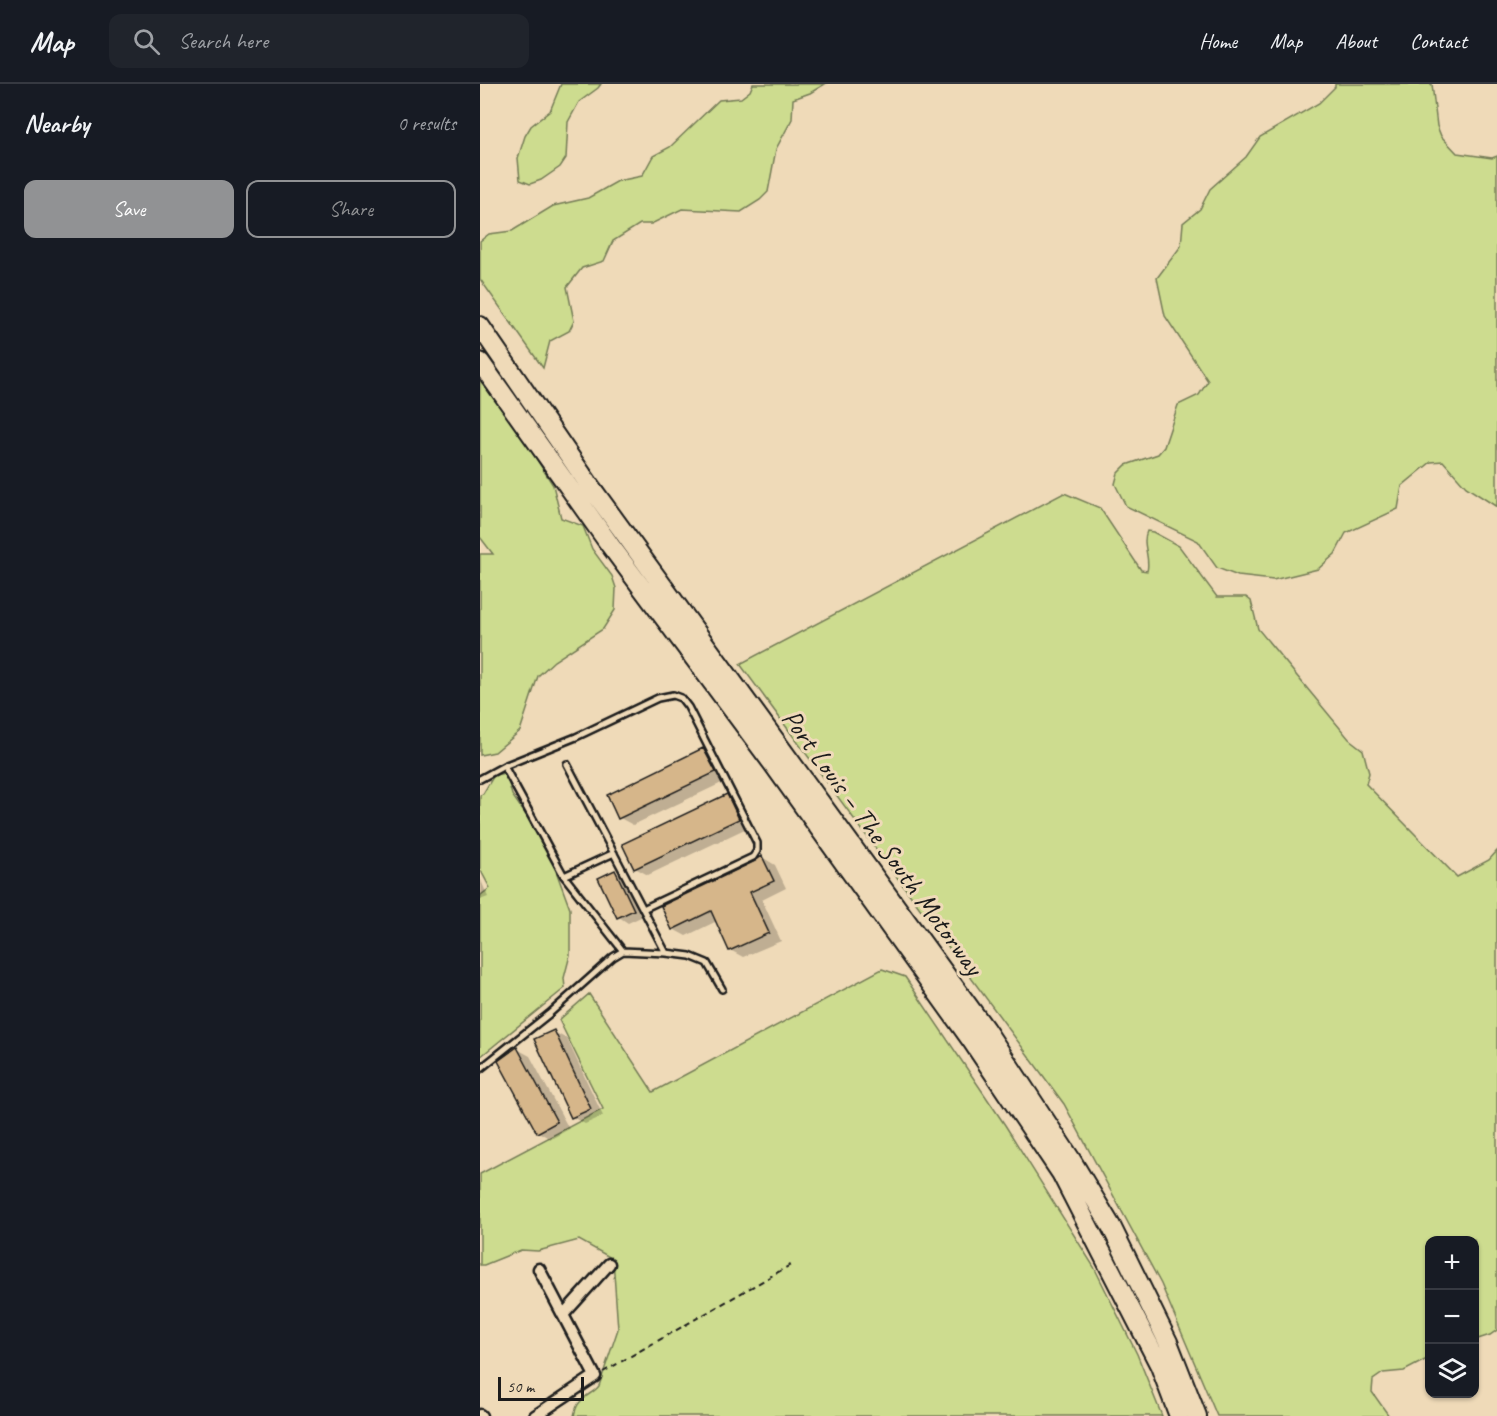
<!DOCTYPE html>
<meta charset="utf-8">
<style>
body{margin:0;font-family:Caveat,sans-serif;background:#20242c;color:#f1f3f6}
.controls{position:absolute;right:18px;bottom:18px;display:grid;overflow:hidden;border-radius:12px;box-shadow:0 2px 4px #0004}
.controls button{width:54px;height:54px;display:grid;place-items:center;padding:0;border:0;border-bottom:2px solid #363941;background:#171b24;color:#f1f3f6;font:30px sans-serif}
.scale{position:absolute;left:18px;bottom:15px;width:86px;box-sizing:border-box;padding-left:6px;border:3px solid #1c1c1c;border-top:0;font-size:16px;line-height:21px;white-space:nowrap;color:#1c1c1c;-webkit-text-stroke:4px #efdab8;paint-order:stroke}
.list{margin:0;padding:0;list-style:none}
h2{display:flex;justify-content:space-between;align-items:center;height:78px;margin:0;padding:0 24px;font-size:26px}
h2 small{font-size:20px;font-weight:400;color:#9ea1a6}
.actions{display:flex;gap:12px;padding:18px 24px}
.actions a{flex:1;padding:14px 0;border:2px solid #919294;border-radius:12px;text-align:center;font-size:21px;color:#919294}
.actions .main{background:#919294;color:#fff}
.icon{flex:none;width:33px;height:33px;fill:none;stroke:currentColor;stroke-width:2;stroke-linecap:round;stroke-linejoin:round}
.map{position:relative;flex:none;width:1017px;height:1332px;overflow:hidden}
header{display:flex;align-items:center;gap:36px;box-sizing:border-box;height:84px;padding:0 30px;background:#171b24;border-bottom:2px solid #363941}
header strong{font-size:28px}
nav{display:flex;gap:33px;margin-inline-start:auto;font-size:21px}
.search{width:420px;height:54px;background:#20242c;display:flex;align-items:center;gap:15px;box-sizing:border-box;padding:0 21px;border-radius:12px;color:#9ea1a6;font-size:22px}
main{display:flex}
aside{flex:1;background:#171b24}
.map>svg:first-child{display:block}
.green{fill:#cddc8f;stroke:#747c56;stroke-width:1.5}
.shadow{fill:#0003}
.building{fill:#d6b68a;stroke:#1c1c1c;stroke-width:1.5}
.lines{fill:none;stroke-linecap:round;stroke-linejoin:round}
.service-casing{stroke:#1c1c1c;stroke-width:10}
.minor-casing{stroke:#1c1c1c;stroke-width:15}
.trunk-casing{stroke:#1c1c1c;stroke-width:22}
.path{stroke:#1c1c1c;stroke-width:2;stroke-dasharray:6 4.5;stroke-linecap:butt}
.service{stroke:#efdab8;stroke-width:5}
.minor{stroke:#efdab8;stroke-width:10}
.trunk{stroke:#efdab8;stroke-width:18}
.labels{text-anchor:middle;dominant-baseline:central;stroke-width:6;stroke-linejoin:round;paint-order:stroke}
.street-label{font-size:28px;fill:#1c1c1c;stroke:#efdab8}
</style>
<header>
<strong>Map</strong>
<div class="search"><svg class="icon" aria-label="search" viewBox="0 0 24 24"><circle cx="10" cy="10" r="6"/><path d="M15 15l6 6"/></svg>Search here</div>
<nav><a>Home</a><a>Map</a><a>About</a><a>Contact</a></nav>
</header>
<main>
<aside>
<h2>Nearby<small>0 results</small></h2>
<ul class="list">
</ul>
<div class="actions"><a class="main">Save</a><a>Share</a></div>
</aside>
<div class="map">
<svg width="1017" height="1332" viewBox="0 0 1017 1332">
<rect width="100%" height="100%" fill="#efdab8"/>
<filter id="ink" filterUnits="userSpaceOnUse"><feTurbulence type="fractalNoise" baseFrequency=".0167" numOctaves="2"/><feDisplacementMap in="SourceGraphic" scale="12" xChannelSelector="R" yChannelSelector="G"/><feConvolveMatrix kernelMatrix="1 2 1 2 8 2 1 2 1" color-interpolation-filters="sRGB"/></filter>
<g filter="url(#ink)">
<path class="green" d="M81 0H121L118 4 99 18 88 38 86 74 80 83 61 96 50 100 40 96 38 74 45 52 51 42 70 27Z
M273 0H345L330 9 313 15 312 35 296 65 288 108 280 116 261 128 202 125 171 140H160L133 157 124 177 102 184 87 203 94 237 89 247 70 257 63 284 0 195V157L9 150 32 147 73 122 108 114 138 97 162 92 173 72 190 63 239 16 261 14 270 7Z
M855 0H952L957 42 961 52 977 69 1012 74 1017 72V423L986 403 963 377 951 378 922 402 918 425 866 449 855 470 838 485 793 496 758 492 737 484 718 457 646 422 635 400 638 389 646 381 678 370 684 363 698 321 719 311 728 297 685 232 677 194 701 162 703 139 720 125 730 105 766 73 780 53 839 19 855 3Z
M0 286 73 401 81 434 103 442 112 465 132 492 136 504 135 526 123 545 74 577 58 592 40 647 15 668 0 671V470H13L0 453Z
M584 409 620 424 661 486 667 487C671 474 661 460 667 447L673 448 699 462 737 513H766L771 517 778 545 869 655 883 666 889 689 886 700 977 793 1009 776 1017 767V1246L1010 1251 995 1256 994 1156H950L949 1274 924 1287 903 1289 893 1296 892 1308 909 1332H737L681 1200 584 1020 260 580Z
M26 689 32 711 66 760 90 825V871L84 894 85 904 0 973V815L1 811 10 804 0 785V711L3 710 14 691Z
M402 885 425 893 525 1041 614 1183 657 1270 682 1332H94C95 1327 96 1322 100 1318 105 1311 114 1309 119 1302L138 1245 133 1175 99 1156 58 1167 41 1166 4 1181H0V1090L123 1025 79 936 109 910 173 1008Z"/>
<path class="shadow" d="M223 666 236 673 248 696 153 741 140 734Z
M247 712 260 719 271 742 168 791 155 784Z
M282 773 295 781 306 804 282 816 301 857 263 873 250 866 237 837 206 852 193 845Z
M135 787 144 793 163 832 148 839 139 833Z
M0 794 8 813 0 816Z
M74 948 87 955 123 1032 105 1040 92 1033Z
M37 965 50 972 89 1045 71 1055 58 1048Z"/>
<path class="building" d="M223 664 236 688 138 735 127 711Z
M247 710 259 735 154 785 142 760Z
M282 772 294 797 270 808 289 849 249 867 231 827 192 846 181 822 275 777Z
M135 786 154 826 137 834 118 794Z
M74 946 111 1025 91 1034 54 955Z
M37 963 77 1038 57 1049 18 977Z"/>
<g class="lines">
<g class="service-casing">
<path id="service" d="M87 680 186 869
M24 682 84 792 143 867
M0 695 24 682 96 653 178 614 193 611 201 614 208 623 277 759V767L273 773 163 825
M84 792 134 769
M0 985 69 930 133 873 143 867 186 869 210 872 227 879 242 905"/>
</g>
<g class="minor-casing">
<path id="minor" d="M83 1231 129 1180
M0 1331 1 1332
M55 1332 115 1292 59 1185"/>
</g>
<g class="trunk-casing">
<path id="trunk" d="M0 242 110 402 505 945 590 1074 631 1142 688 1258 717 1332
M0 278 130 461 293 680 492 957 581 1089 680 1282 699 1332"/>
</g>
<path class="path" d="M123 1288 314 1179"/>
<use href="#service" class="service"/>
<use href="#minor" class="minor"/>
<use href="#trunk" class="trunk"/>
</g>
</g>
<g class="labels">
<g class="street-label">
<text transform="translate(403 758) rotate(54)">Port Louis – The South Motorway</text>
</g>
</g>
</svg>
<div class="controls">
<button>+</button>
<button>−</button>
<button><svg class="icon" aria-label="layers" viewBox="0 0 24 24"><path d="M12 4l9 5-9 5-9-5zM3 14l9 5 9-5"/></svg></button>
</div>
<div class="scale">50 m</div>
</div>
</main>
